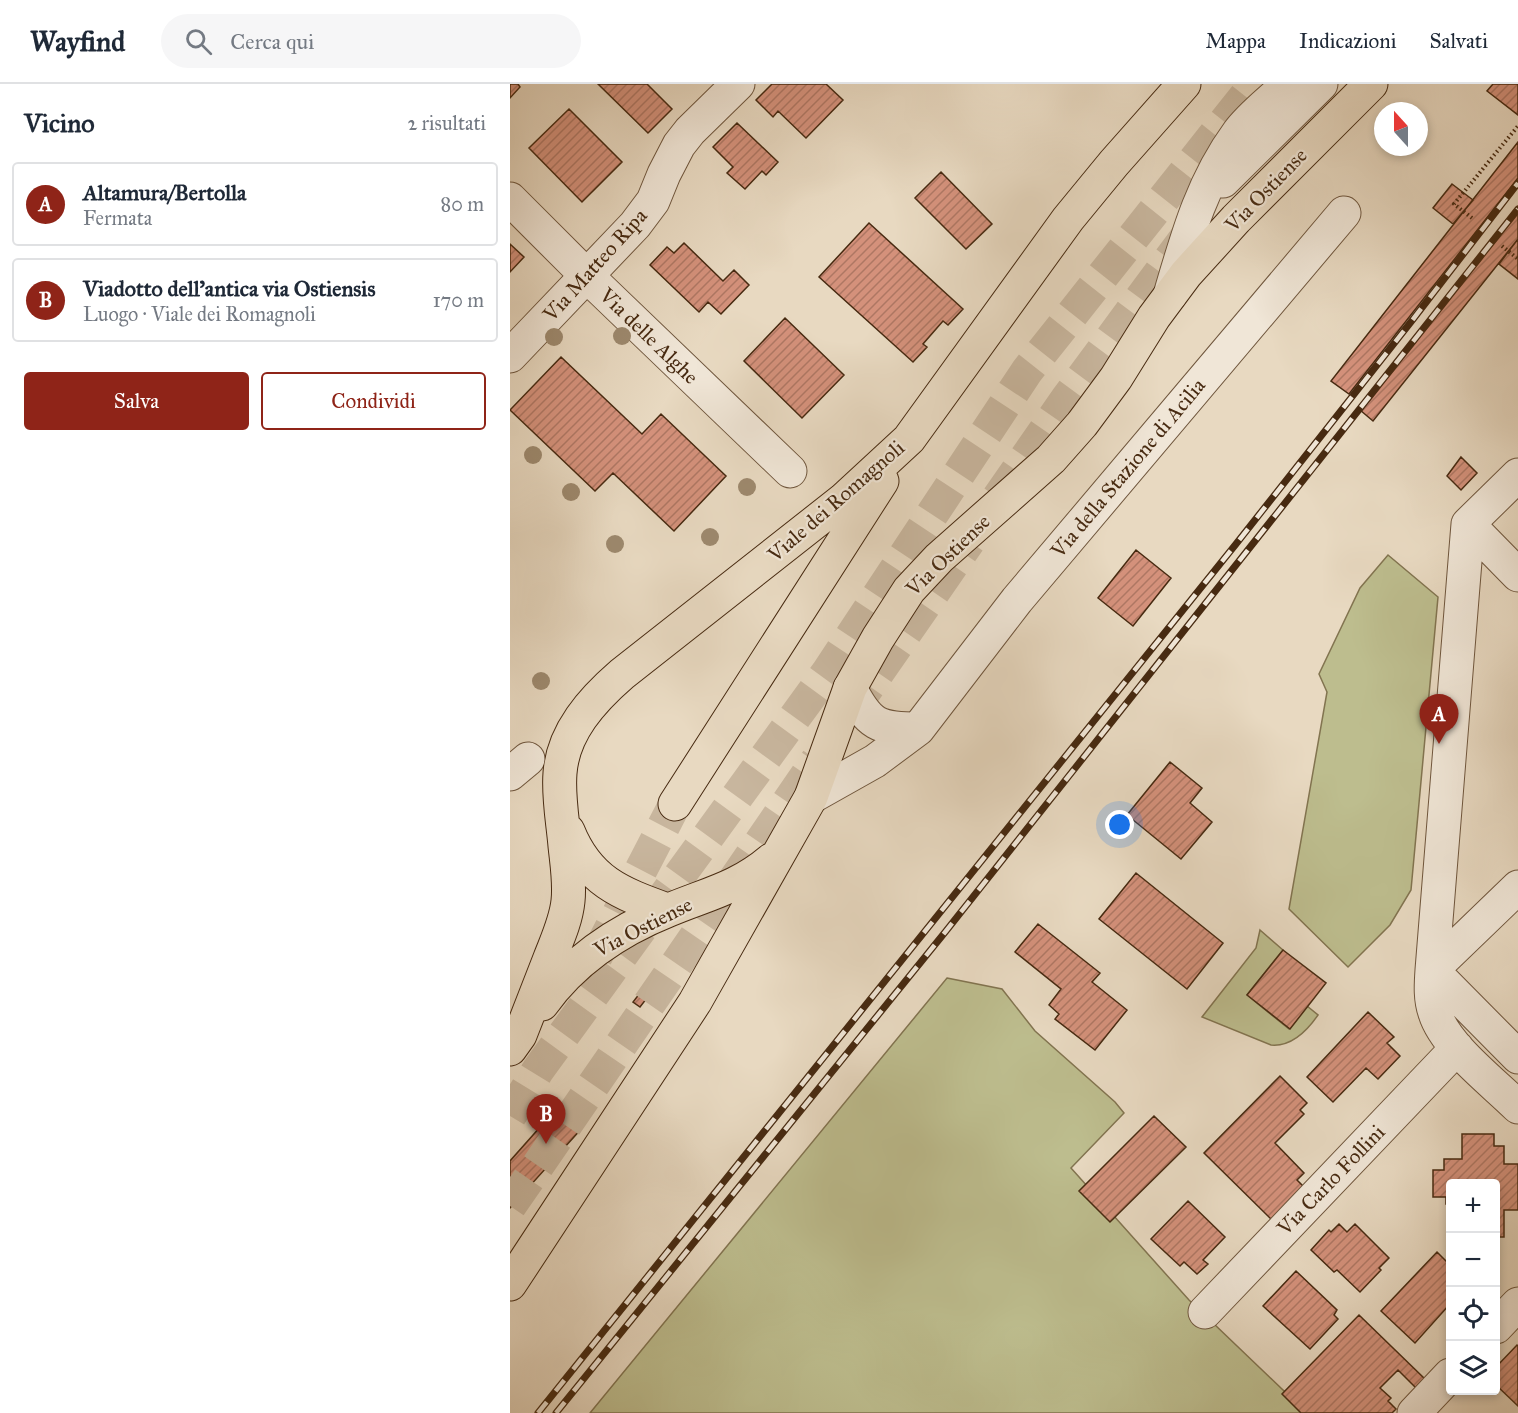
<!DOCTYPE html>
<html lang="it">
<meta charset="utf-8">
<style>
body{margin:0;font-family:"IM FELL Great Primer",serif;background:#f6f6f7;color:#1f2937}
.controls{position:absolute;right:18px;bottom:18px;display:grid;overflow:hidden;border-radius:6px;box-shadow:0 3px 9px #0003}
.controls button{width:54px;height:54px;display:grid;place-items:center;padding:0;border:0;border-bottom:2px solid #e0e1e3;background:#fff;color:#1f2937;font:30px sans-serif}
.compass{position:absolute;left:864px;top:18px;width:54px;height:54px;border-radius:50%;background:#fff;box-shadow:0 3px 9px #0003;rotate:339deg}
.you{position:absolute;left:610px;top:741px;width:21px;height:21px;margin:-15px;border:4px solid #fff;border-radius:50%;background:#1a73e8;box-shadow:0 0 0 9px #1a73e833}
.badge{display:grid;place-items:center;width:39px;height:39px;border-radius:50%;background:#8f2418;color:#fff;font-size:20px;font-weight:700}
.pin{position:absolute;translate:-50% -50px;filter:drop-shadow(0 2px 3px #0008)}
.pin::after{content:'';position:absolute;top:32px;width:21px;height:18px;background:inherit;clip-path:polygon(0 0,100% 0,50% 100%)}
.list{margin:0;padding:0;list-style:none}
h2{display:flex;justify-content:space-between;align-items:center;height:78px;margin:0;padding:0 24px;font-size:26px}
h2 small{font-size:20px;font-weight:400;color:#747a83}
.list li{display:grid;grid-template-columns:39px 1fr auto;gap:18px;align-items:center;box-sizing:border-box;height:84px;margin:0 12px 12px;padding:0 12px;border:2px solid #e0e1e3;border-radius:6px}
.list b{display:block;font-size:22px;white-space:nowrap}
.list p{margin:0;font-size:20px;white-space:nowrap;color:#747a83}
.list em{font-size:20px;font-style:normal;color:#747a83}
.actions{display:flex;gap:12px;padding:18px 24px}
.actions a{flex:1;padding:14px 0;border:2px solid #8f2418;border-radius:6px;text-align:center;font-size:21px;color:#8f2418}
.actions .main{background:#8f2418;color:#fff}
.icon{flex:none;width:33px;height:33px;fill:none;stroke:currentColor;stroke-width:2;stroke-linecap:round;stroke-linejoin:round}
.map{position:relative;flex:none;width:1008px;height:1329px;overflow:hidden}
header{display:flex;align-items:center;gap:36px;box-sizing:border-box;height:84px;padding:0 30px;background:#fff;border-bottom:2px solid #e0e1e3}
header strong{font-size:28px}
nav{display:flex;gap:33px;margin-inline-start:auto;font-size:21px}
.search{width:420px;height:54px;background:#f6f6f7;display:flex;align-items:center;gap:15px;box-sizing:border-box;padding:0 21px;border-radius:33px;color:#747a83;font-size:22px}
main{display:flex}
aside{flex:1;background:#fff}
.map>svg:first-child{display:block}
.grass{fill:#bdbd8e;stroke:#827450;stroke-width:1.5}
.building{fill:url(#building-hatch);stroke:#472a11;stroke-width:1.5}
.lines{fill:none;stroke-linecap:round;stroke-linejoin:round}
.major-tunnel{stroke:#c8b69e;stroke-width:33;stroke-dasharray:33 16;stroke-linecap:butt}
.minor-casing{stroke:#6f563d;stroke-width:35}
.major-casing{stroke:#472a11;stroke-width:35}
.path{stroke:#472a11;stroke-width:4;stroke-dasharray:1.5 3;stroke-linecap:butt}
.minor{stroke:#f0e6d7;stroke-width:33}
.major{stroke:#e8d9c1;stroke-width:33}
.rail-casing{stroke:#472a11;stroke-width:7}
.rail{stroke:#f0e6d7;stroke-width:4.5;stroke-dasharray:14;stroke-linecap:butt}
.tree{fill:#9d896e}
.labels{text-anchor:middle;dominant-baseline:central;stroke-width:4.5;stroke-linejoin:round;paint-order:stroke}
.street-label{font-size:21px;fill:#472a11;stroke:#f0e6d7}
</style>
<header>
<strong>Wayfind</strong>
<div class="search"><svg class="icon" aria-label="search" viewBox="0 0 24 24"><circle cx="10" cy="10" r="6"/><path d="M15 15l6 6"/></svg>Cerca qui</div>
<nav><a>Mappa</a><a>Indicazioni</a><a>Salvati</a></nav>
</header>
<main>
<aside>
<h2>Vicino<small>2 risultati</small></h2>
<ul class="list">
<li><span class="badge">A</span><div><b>Altamura/Bertolla</b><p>Fermata</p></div><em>80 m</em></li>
<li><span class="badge">B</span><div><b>Viadotto dell'antica via Ostiensis</b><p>Luogo · Viale dei Romagnoli</p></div><em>170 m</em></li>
</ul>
<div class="actions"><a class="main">Salva</a><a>Condividi</a></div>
</aside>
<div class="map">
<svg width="1008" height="1329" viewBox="0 0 1008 1329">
<defs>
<pattern id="building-hatch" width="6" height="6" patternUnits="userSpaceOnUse" patternTransform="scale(1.5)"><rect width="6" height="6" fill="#d4917b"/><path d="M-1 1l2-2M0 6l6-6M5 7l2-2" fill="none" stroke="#ae7763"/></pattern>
</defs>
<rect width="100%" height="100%" fill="#e8d9c1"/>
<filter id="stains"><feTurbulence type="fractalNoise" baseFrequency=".00333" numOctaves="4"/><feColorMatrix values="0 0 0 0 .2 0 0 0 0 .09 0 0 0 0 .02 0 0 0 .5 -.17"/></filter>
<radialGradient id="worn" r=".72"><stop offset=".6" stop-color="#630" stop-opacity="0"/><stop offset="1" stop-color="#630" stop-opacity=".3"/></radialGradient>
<path class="grass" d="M878 471 928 513 901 806 880 841 838 883 779 825 817 608 809 590 850 504Z
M750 846 773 866 737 911 779 945 797 922 808 931C797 947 782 963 761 961L692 933 746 864Z
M437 894 492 905 525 947 605 1018 614 1029 561 1084 679 1216 797 1329H80Z"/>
<path class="building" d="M0 0H8L10 3 0 14Z
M88 0H137L162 25 138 49Z
M262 0H316L333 16 296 54 268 27 263 33 246 16Z
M983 0H1008V31L977 7Z
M59 25 112 78 72 118 19 64Z
M227 39 268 78 256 91 252 87 235 105 217 89 223 83 203 63Z
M1008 58V94L839 310 821 297Z
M431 88 482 140 456 165 405 114Z
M942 100 963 116 943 140 923 124Z
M1008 128V155L863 337 850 326Z
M359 139 453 225 438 241 433 237 413 260 417 263 403 278 309 193Z
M1008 155V195L989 180Z
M174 159 213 197 224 186 239 201 211 230 198 218 189 228 140 181 157 163 164 169Z
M0 160 14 173 0 188Z
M275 234 334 291 292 334 234 277Z
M51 273 132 350 151 330 216 392 164 447 103 389 85 407 0 326Z
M951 373 967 389 951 406 937 392Z
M626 466 661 494 623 542 588 514Z
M660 678 692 704 680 719 702 738 671 775 617 731Z
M626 789 713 859 677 905 589 835Z
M528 840 590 889 582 898 617 926 585 966 545 935 549 930 539 921 551 905 505 868Z
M773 866 816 899 780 945 737 911Z
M146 888 154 894 140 913 132 907Z
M130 909 137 914 130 923 123 918Z
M858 928 884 953 877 959 890 972 868 995 856 984 823 1018 797 993Z
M770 992 797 1019 790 1026 794 1030 765 1059 794 1089 787 1096 795 1104 763 1137 694 1069Z
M47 1024 72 1044 0 1124V1077Z
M644 1032 676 1063 600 1138 569 1107Z
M952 1050H984V1062H994V1080H1008V1126H994V1153H986V1100H940V1120H936V1113H923V1086H934V1075H952Z
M678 1117 715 1153 693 1176 698 1180 687 1190 674 1178 670 1182 641 1155Z
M829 1140 837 1148 845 1140 879 1174 869 1184 871 1186 850 1208 827 1186 824 1188 801 1166 819 1146 821 1148Z
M927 1168 940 1181V1220L905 1259 871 1227Z
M786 1187 827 1226 824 1231 828 1235 800 1265 753 1222Z
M849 1231 916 1296 907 1305 888 1286 870 1304 881 1314 878 1317 886 1325 882 1329H791L772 1310Z
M1007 1261 1008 1262V1322L986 1301V1283Z"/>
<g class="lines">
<path class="major-tunnel" d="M488 414 558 313 677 152
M340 629 459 457
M86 873 165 720
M0 1032 28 986 317 589 517 287 745 0
M0 1122 307 676"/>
<g class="minor-casing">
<path id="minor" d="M713 97 811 0
M0 115 77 192 280 387
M660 211C677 153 692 98 728 49 741 31 762 16 778 0
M0 272 125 141 143 117 154 90 169 61 180 47 228 0
M958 440 922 886C921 901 920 915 925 929 935 962 983 998 1008 1023
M958 440 1008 491
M958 440 1008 391
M408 645 507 516 834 129
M0 690 18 675
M301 713 365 677 408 645C368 645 359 641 340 604
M922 886 1008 973
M922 886 1008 803
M695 1228 947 964
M986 1243 1008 1220
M904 1329 940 1291"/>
</g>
<g class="major-casing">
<path id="major" d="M165 720 372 397
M58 747C78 797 110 809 157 826
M32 920C63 877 109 846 159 826 197 810 228 804 261 776
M0 965 10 951C20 925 30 900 40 874 47 856 56 837 58 817 60 799 57 781 55 762 53 738 48 713 50 689 53 648 82 616 112 590L333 416 399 355 558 135 604 79 674 0
M0 1200 185 918 301 713 340 604 368 554 399 506 429 474 541 375 572 340 606 294 644 233 676 190 726 135 861 0"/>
</g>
<path class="path" d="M962 134 944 120 1008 42
M992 162 1008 175"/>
<use href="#minor" class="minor"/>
<use href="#major" class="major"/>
<g class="rail-casing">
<path id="rail" d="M28 1329 726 460 904 234 1008 99
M46 1329 436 847 1008 125"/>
</g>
<use href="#rail" class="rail"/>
</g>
<g class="tree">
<circle cx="112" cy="252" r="9"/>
<circle cx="44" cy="253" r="9"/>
<circle cx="23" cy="371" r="9"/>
<circle cx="237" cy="403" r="9"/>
<circle cx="61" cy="408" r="9"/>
<circle cx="200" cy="453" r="9"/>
<circle cx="105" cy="460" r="9"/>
<circle cx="31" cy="597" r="9"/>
</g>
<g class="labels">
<g class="street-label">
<text transform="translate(756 106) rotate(-46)">Via Ostiense</text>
<text transform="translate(85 181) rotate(-48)">Via Matteo Ripa</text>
<text transform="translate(139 252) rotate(44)">Via delle Alghe</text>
<text transform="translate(618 384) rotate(-50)">Via della Stazione di Acilia</text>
<text transform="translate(326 417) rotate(-41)">Viale dei Romagnoli</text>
<text transform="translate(438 471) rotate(-44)">Via Ostiense</text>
<text transform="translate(133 843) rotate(-27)">Via Ostiense</text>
<text transform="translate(821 1096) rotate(-46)">Via Carlo Follini</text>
</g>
</g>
<rect width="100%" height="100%" filter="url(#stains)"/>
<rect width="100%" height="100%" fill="url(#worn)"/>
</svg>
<div class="controls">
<button>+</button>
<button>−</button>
<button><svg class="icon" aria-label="locate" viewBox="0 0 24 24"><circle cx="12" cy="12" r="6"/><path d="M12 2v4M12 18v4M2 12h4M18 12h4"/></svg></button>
<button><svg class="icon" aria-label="layers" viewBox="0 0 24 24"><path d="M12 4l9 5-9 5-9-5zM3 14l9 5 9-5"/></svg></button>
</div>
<svg class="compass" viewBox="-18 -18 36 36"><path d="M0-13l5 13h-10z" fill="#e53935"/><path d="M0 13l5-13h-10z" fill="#747a83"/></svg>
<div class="you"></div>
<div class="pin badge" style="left:929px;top:660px">A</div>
<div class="pin badge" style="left:36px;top:1060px">B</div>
</div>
</main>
